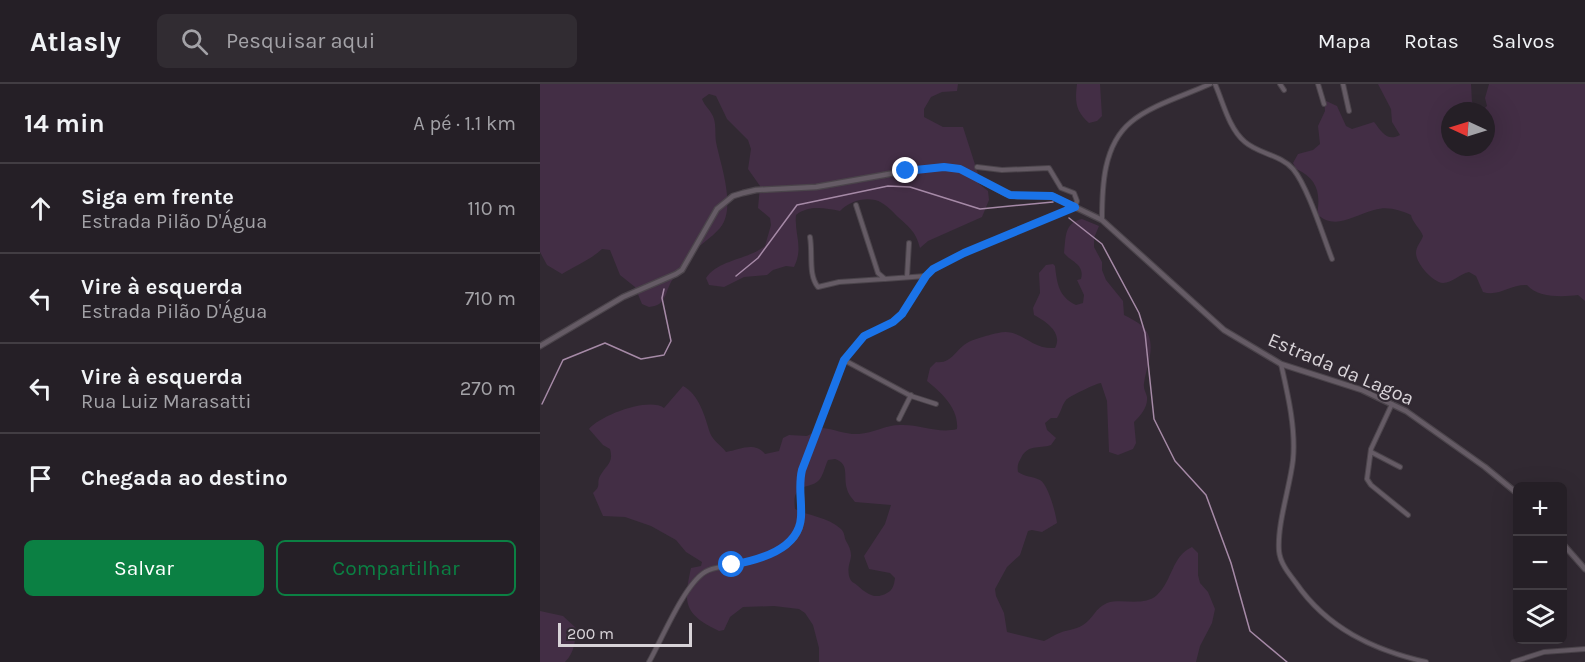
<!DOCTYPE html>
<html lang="pt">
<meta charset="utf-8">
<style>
body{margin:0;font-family:Karla,sans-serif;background:#312c32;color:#f1f3f6}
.controls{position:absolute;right:18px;bottom:18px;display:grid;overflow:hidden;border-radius:9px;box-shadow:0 6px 24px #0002}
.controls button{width:54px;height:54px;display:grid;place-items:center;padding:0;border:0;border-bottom:2px solid #423d43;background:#251f26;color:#f1f3f6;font:30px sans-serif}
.compass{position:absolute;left:901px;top:18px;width:54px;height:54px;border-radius:50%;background:#251f26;box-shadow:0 6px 24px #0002;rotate:274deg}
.scale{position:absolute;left:18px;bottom:15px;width:134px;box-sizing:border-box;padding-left:6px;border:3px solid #d8d3d8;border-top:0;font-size:16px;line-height:21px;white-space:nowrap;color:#d8d3d8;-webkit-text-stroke:4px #312932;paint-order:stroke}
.stop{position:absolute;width:18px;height:18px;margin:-14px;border:4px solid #1a73e8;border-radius:50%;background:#fff}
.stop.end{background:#1a73e8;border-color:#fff;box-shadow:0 2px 6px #0008}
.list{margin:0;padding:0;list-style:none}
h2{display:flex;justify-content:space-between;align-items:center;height:78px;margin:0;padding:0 24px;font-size:26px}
h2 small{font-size:20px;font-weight:400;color:#a3a2a7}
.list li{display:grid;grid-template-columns:39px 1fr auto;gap:18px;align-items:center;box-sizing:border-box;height:90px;padding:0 24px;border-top:2px solid #423d43}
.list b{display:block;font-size:22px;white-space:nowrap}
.list p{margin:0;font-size:20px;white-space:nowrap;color:#a3a2a7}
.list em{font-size:20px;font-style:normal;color:#a3a2a7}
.actions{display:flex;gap:12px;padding:18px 24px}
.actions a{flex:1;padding:14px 0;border:2px solid #0b8043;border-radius:9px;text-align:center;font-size:21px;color:#0b8043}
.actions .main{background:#0b8043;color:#fff}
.icon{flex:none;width:33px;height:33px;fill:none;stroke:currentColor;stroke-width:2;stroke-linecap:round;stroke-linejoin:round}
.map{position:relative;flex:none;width:1045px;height:578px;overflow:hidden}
header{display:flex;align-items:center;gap:36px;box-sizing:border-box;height:84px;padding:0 30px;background:#251f26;border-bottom:2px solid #423d43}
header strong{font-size:28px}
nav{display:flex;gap:33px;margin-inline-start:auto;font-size:21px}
.search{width:420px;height:54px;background:#312c32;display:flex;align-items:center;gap:15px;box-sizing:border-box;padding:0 21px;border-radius:9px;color:#a3a2a7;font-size:22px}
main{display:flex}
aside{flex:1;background:#251f26}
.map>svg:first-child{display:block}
.green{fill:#432e45;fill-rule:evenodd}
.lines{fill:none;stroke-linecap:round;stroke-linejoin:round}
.stream{stroke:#a68aa7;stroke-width:1.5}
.minor-casing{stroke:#4b444b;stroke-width:6}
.tertiary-casing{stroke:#4b444b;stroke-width:7}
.minor{stroke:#655b65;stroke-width:4}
.tertiary{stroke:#655b65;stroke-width:4.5}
.route{stroke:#1a73e8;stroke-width:8}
.labels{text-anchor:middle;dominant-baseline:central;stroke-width:4.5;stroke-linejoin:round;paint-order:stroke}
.street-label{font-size:20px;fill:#d8d3d8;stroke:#312932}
</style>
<header>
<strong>Atlasly</strong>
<div class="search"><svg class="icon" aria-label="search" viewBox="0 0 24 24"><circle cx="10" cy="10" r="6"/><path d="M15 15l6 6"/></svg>Pesquisar aqui</div>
<nav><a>Mapa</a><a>Rotas</a><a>Salvos</a></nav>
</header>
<main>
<aside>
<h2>14 min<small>A pé · 1.1 km</small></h2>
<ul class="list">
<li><svg class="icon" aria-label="ahead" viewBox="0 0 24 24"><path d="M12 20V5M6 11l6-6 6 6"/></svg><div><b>Siga em frente</b><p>Estrada Pilão D'Água</p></div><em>110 m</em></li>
<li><svg class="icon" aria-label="left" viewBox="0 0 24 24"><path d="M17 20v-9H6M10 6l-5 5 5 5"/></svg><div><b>Vire à esquerda</b><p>Estrada Pilão D'Água</p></div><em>710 m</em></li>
<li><svg class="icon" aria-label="left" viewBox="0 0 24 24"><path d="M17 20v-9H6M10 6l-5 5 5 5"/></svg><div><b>Vire à esquerda</b><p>Rua Luiz Marasatti</p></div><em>270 m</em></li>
<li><svg class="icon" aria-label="arrive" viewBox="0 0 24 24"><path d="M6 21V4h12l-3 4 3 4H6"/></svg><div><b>Chegada ao destino</b></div></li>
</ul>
<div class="actions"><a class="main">Salvar</a><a>Compartilhar</a></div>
</aside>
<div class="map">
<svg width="1045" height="578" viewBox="0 0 1045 578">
<rect width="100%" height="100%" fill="#312932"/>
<path class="green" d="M0 0H418L417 7 402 8 391 13 384 25V33L403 43H423L439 93 438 99 448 107 449 116 442 133 388 157 380 164C376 148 370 144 358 133 352 127 344 118 335 116 323 113 308 118 300 127 284 124 269 121 256 131 254 150 264 163 254 183L246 182 233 186 227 191 204 193 184 203 169 201 166 194C179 175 208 176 225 162L231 141 230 134 218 124 220 102 208 85 211 65 208 56 187 35 176 12 169 10 162 15C165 23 172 27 174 35 176 42 175 51 176 58 180 79 197 124 180 144 168 158 149 166 141 183 138 188 134 193 131 198 124 212 126 221 109 223L102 220 95 203 80 191 70 166 62 165C50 176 35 182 22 190L7 181 0 168Z
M537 0H560L562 32 557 37 549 39C535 27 535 17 537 0Z
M838 0H931L932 18 941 27H910V63H946V27H941L947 22 945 14 949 0H1045V217L1038 211C1023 213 998 214 987 201 971 200 959 213 943 208L936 192 929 188C920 190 912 199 903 199 892 198 876 179 876 169 876 162 881 158 883 152 880 144 872 138 871 131 859 126 848 122 834 126 814 131 795 147 777 130 781 109 777 94 756 85L753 79 758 70 773 66 780 60 778 42 785 27 784 16 797 22 806 42 812 45 834 38C842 48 847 58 860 51L852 38 851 25Z
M542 135 559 142 554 154V163L562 178V186L566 196 583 217 584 231C590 234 596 237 601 241 619 257 607 280 604 299 603 305 606 308 607 313 608 323 601 331 594 338L596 359 593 365 578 371 569 368 567 317 561 299C557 299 528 313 526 316 522 321 521 328 517 334H511L505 339 507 346 516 354 511 361C498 365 488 360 481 374 478 379 477 382 478 388 485 393 492 392 500 396 508 400 516 430 517 439L502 448 492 446 488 447 480 471 467 483 455 505 456 512 464 529 467 548 504 557C509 555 512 552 517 550 525 546 535 546 543 541 553 535 555 524 567 519 582 514 604 523 617 511 633 496 631 473 652 463L658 469V491L660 499 668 508 675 525 672 539 660 562 656 578H279V564L273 541 265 529 259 525 234 522 203 523 190 533 184 546 179 547C144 530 143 520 151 484L161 482 162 478 146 468 136 456 111 442 85 433 63 432 53 409C62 401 56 399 60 392 66 381 74 379 70 365L63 361 49 345C61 331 109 313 124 324L143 302C159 310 165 333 170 349 173 357 181 361 186 368 200 366 214 357 225 370L239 367 243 354 249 351 267 352 282 344C294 345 307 351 319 350 333 349 346 341 360 341 380 340 398 350 417 345 419 325 402 309 387 297L390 284 396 278C412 280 415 266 427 259 431 256 452 250 458 249 480 243 491 266 515 264 523 249 507 238 494 231L493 224 500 209 499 189 506 181 513 180 515 182C517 200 519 213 536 221L543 219 544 211 537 196 541 195C545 180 531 178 524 169 526 153 524 139 542 135ZM295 375C310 380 303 392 307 405 308 410 312 414 315 418L351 421 345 440 324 472 329 485 350 489 355 494C354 501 353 506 347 509 335 516 327 510 318 502 314 498 311 499 309 492 306 476 317 475 306 457 304 453 305 449 301 445 288 433 269 432 255 425 251 396 271 407 280 395 284 389 285 382 288 376Z
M0 527 23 532 36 544C35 557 35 568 25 578H0Z"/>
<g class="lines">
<path class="stream" d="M529 134 562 160 599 229 605 249 614 335 635 377 666 411 691 479 710 547 747 578
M196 192 218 174 257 121 348 102 370 103 440 125 513 118
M2 320 23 276 65 259 101 275 124 271 131 257 122 214 124 205"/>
<g class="minor-casing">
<path id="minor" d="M675 0C683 18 689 45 705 58 719 70 741 71 753 85 768 103 783 152 792 175
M740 0 744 6
M778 0 784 20
M803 0 809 27
M316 121 338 189 345 195 386 192
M562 136C562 103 563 61 591 38 611 21 646 11 670 0
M270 153C273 170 268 191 278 203L299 198 344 195
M367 193 369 159
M304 276 371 312 396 320
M741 280C748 311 756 345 753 376 750 403 737 440 739 467 740 479 749 490 756 499 787 544 833 566 886 578
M852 320 831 365 827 395 831 401 868 431
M359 335 371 311
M831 368 860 383
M109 578C122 555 144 501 165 488 172 483 183 483 192 481 211 477 247 468 257 450 268 431 257 406 262 386L304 276 324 252 353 238 362 230 386 192 393 185 424 169 535 123 537 117 534 109 521 104 509 84 462 86 437 83
M973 578 1004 568 1045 565"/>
</g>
<g class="tertiary-casing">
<path id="tertiary" d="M0 262 83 213 136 190 142 186 177 125 193 112 203 109 216 106 276 103 366 87 403 83 420 85 465 109 477 112H512L562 136 684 246 741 280 822 306 866 327 945 383 978 410
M1023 460 1045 485"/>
</g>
<use href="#minor" class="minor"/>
<use href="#tertiary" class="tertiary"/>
</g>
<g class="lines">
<path class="route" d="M192 481C218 476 259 466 261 433 262 417 258 402 262 386L304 276 324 252 353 238 362 230 386 192 393 185 424 169 535 123 512 112 470 111 420 85 404 83 366 87"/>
</g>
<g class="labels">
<g class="street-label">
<text transform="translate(801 285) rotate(23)">Estrada da Lagoa</text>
</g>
</g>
</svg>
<div class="controls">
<button>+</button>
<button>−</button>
<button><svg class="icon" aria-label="layers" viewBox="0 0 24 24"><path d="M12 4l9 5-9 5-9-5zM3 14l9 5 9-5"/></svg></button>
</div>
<svg class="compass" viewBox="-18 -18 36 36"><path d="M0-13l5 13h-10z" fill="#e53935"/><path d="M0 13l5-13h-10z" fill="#a3a2a7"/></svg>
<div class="scale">200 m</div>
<div class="stop" style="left:192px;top:481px"></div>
<div class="stop end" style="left:366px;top:87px"></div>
</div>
</main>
